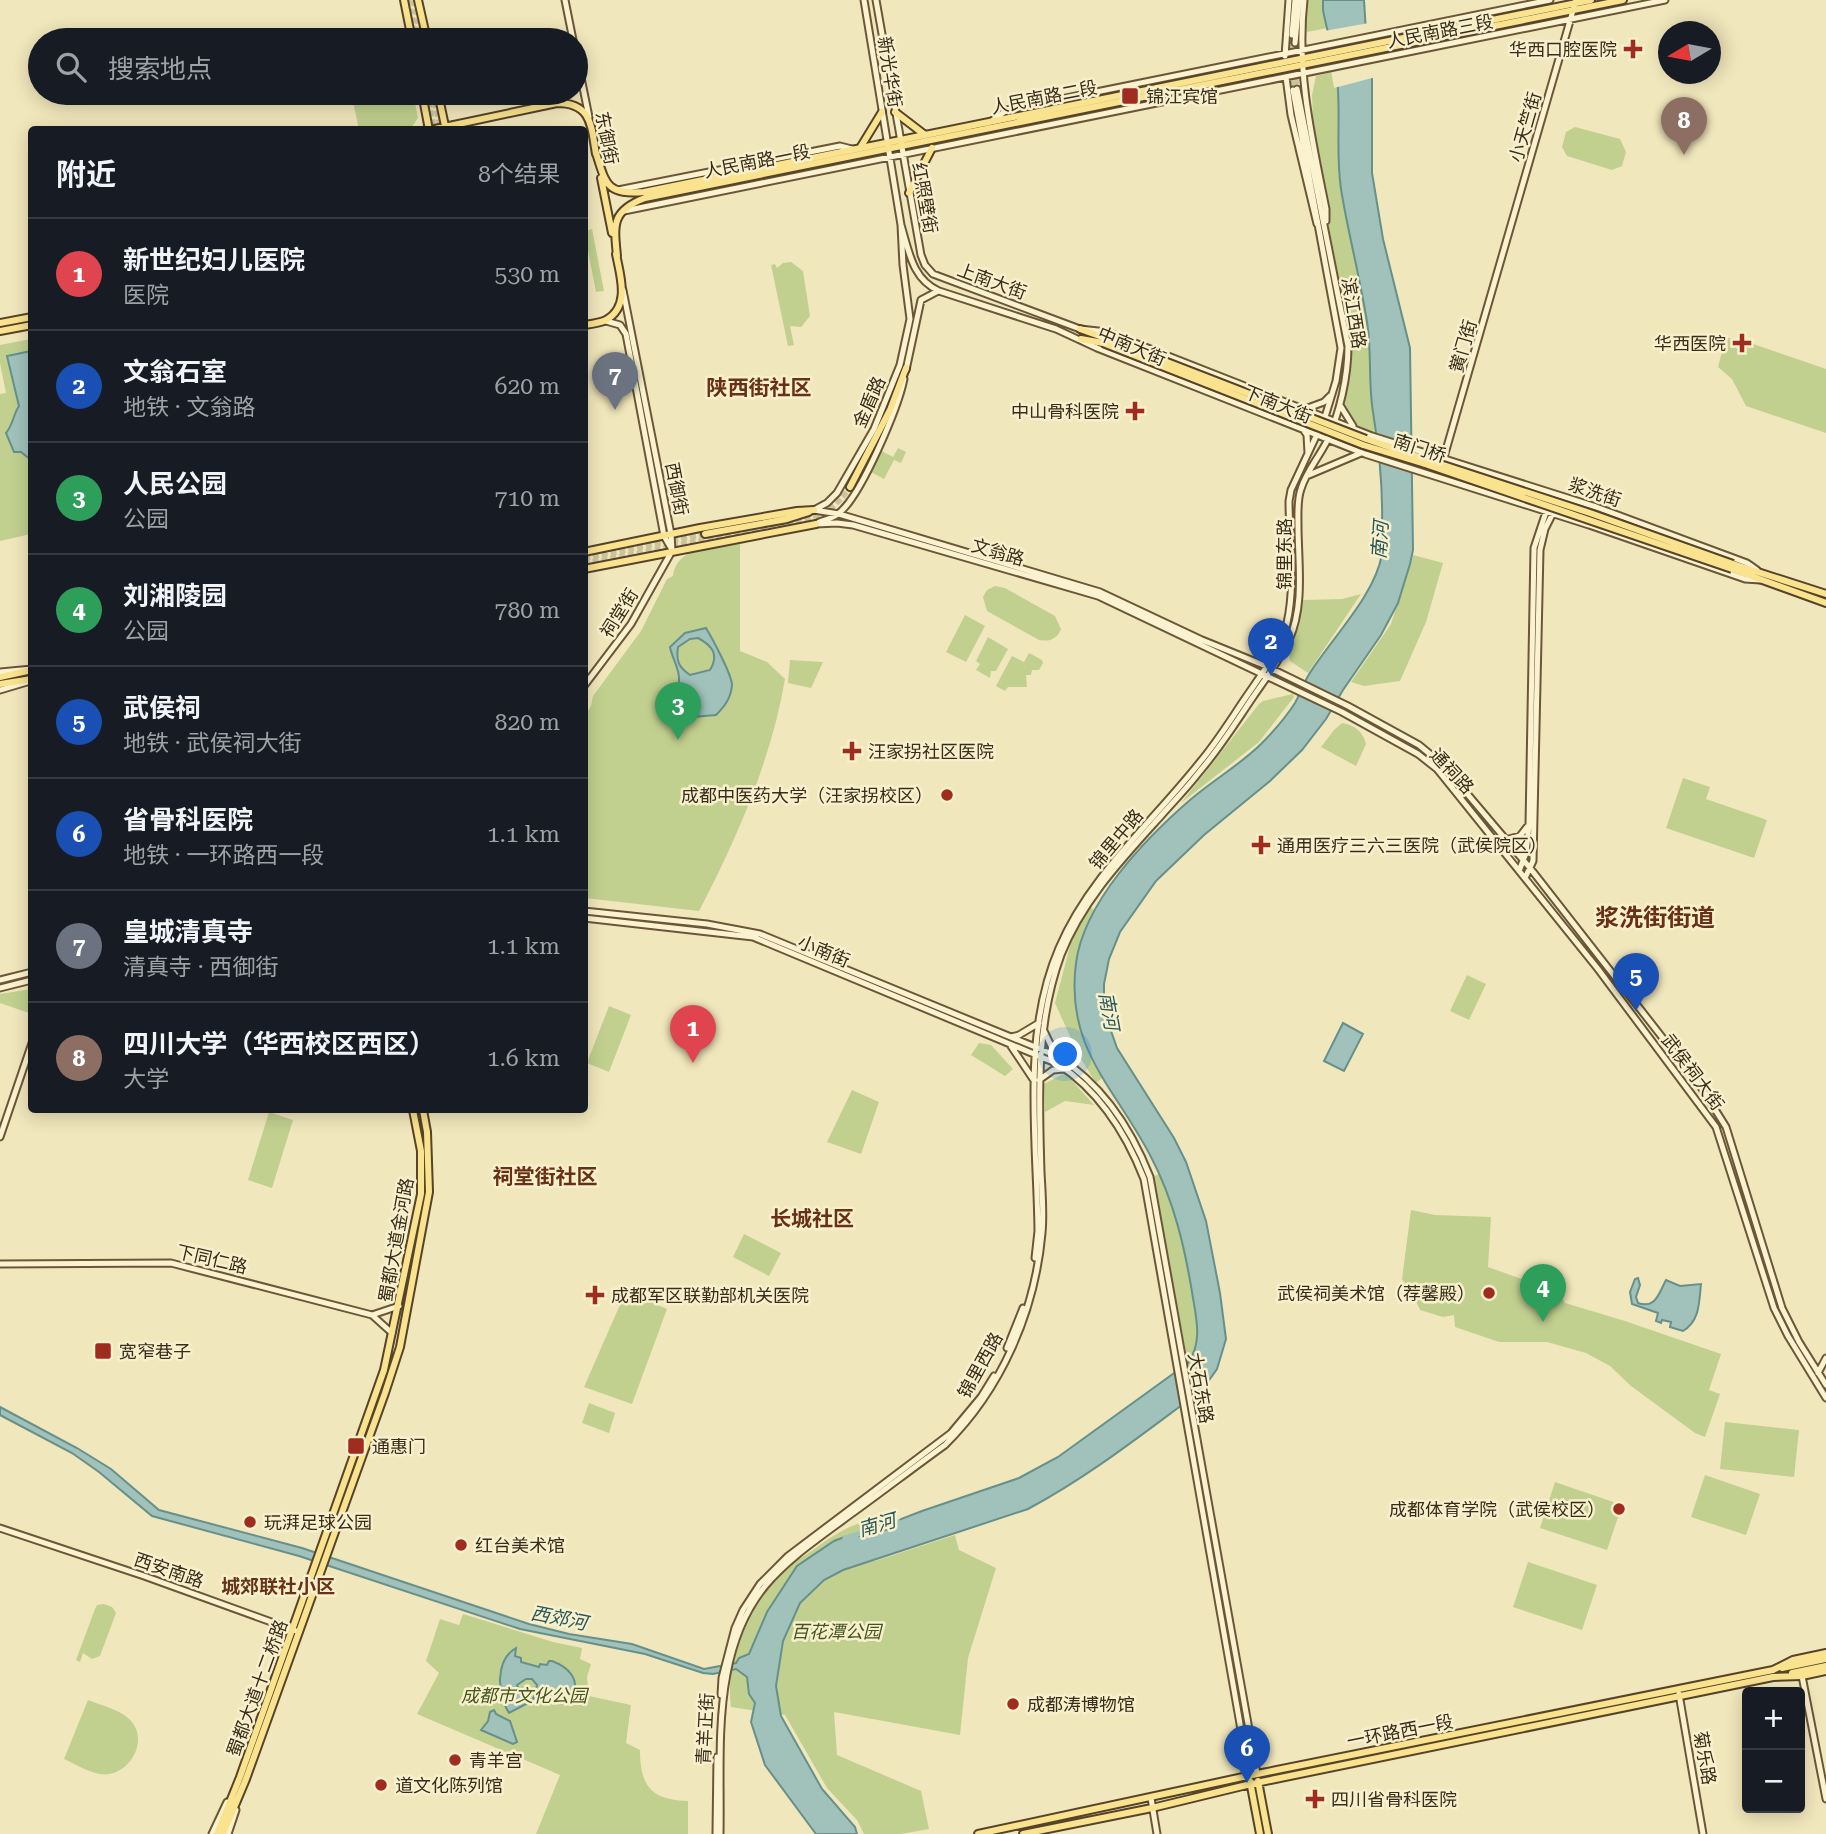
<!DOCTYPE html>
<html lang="zh">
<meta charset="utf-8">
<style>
body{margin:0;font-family:"Roboto Serif","Noto Sans SC",serif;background:#20242c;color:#f1f3f6}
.controls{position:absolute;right:21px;bottom:21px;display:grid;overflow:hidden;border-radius:7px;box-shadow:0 4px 18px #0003}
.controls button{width:63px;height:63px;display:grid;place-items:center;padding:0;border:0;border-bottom:2px solid #363941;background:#171b24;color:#f1f3f6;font:35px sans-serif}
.compass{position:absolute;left:1658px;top:21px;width:63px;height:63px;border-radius:50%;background:#171b24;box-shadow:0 4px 18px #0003;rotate:260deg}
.you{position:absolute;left:1066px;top:1055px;width:24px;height:24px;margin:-18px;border:5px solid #fff;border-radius:50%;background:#1a73e8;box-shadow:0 0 0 10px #1a73e833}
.badge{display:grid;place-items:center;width:46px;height:46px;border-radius:50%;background:#cc9995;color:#fff;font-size:23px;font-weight:700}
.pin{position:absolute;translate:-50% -58px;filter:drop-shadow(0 2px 4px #0008)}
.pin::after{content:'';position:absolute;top:37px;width:24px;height:21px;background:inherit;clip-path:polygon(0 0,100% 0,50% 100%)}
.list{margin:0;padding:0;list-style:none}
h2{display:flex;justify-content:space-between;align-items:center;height:91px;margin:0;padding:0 28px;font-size:30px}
h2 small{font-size:23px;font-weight:400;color:#9ea1a6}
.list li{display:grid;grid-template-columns:46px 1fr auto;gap:21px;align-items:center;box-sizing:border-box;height:112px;padding:0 28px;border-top:2px solid #363941}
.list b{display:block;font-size:26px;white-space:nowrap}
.list p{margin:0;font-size:23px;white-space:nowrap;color:#9ea1a6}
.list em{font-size:23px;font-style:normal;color:#9ea1a6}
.icon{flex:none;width:38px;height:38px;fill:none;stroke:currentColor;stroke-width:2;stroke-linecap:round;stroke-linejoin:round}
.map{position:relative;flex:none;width:1826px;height:1834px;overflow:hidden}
.search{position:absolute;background:#171b24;box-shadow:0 4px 18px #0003;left:28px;top:28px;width:560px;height:77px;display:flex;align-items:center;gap:18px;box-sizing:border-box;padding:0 24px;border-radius:38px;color:#9ea1a6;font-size:26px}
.panel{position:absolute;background:#171b24;box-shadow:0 4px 18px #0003;left:28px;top:126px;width:560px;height:987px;border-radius:7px}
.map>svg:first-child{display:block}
.green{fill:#c1d08f}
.water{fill:#a0c2bb;stroke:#67908a;stroke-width:2;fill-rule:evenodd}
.pier{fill:#f1e7bc}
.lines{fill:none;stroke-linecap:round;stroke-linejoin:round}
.canal{stroke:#a0c2bb;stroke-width:5}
.secondary-tunnel{stroke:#ccc29c;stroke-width:5;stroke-dasharray:5 2.5;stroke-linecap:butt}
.primary-tunnel{stroke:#ccc29c;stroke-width:6;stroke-dasharray:6 3;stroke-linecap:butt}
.secondary-casing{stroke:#6b5738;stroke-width:9}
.primary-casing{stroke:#574329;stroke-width:10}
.secondary{stroke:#fbf3d0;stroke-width:5}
.primary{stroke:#f9e38f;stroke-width:6}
.primary-bridge-casing{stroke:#574329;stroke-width:10;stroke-linecap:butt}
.primary-bridge{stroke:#f9e38f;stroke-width:6}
.poi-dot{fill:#9e2c1f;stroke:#f8f0cc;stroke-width:2.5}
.labels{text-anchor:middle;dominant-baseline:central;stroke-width:5;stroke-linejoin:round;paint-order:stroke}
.street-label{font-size:18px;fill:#382c1a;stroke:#f8f0cc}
.poi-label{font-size:18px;fill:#382c1a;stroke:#f8f0cc;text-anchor:start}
.park-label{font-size:18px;font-style:italic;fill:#42561f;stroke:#f8f0cc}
.water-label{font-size:19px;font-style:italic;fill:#285759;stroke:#f8f0cc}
.neighbourhood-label{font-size:19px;font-weight:bold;fill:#683016;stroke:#f8f0cc}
.quarter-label{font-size:21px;font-weight:bold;fill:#683016;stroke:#f8f0cc}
.district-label{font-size:24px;font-weight:bold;fill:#683016;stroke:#f8f0cc}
</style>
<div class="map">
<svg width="1826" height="1834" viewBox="0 0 1826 1834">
<rect width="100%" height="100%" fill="#f1e7bc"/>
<path class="green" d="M1308 0H1323L1327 28 1307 32 1305 28Z
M1335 71 1338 88 1340 181 1368 324 1373 414 1377 434 1356 426 1344 404 1351 356 1348 325 1329 229 1328 207 1313 123 1312 95 1316 76Z
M351 93H413L418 118 411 128 359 129Z
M1575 127 1620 139 1626 152 1622 166 1612 170 1567 156 1562 147 1566 132Z
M592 229 604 291 596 292 585 235V231Z
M791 262 803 271 810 316 801 327 790 326 794 345 788 346 771 265 775 264 777 268 783 263Z
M1729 338H1736L1826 369V433L1746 406 1732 379 1718 367 1725 340Z
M31 339V534L0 541V394L6 393 0 363V345Z
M898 448 906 452 901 463 894 460 884 479 869 471 880 450 893 457Z
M740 543V651L767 662 785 679C771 761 737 838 699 911L585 898 584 717 591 706 593 696 641 631 667 579 673 576C676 546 716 547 740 543Z
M1413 555 1443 563 1426 622 1400 681 1364 686 1351 682 1391 624Z
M995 586 1005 588 1055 616 1061 629C1057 639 1050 642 1039 640L987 611 983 597 987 590Z
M1361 594 1308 673 1290 661 1288 650 1293 642 1303 600 1342 599Z
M965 615 985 626 966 662 946 652Z
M988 637 1008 649 996 671H991L990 678 976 670 980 664 976 661Z
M1029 653 1042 660 1043 663 1039 670H1032L1031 675H1026L1027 687H1008L1005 691 996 686 1012 656 1024 662Z
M790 660 823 662 811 688 788 683Z
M1293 694 1294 697 1259 742 1181 803 1259 704 1263 701Z
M1342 723C1355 725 1363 732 1366 744L1356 766 1321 747 1334 730Z
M1683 778 1710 787 1706 799 1767 820 1754 858 1666 828Z
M1089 905 1094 910C1066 966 1069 1024 1102 1078L1096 1083 1078 1054 1055 1003 1071 942 1079 922Z
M1467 975 1486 984 1469 1020 1450 1011Z
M31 989 29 1013 0 1003V994Z
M609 1006 631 1015 609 1072 587 1063Z
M979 1043 991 1045 1013 1069 1005 1076 971 1055Z
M1065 1073 1094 1105 1065 1101 1045 1112 1044 1084Z
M852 1090 879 1102 861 1154 827 1142Z
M269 1112 293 1120 272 1188 248 1180Z
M1159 1174C1176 1211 1205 1310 1196 1349 1195 1354 1191 1359 1188 1363L1153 1177Z
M1411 1210 1435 1215 1491 1217 1488 1267 1558 1292 1565 1303 1625 1321 1721 1354 1709 1390 1720 1394 1705 1437 1695 1433 1631 1386 1610 1366 1586 1353 1547 1342H1499L1455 1327 1454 1315 1443 1317 1420 1310 1413 1295 1402 1279Z
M744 1234 781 1253 769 1276 733 1257Z
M626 1291 667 1309 632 1404 584 1387Z
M589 1403 615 1413 609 1433 582 1423Z
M1725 1422 1799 1430 1794 1477 1720 1469Z
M1705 1475 1760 1494 1746 1535 1691 1517Z
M1555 1482 1622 1505 1607 1550 1540 1528Z
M864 1522 875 1561 955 1535 959 1550 996 1568 968 1658 960 1735 834 1712 837 1755 921 1791 929 1829 901 1834H864L857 1820 827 1788 785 1715 731 1707C725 1662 746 1601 782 1571 791 1563 803 1557 813 1550 829 1538 845 1527 864 1522Z
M1528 1562 1597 1585 1582 1630 1513 1607Z
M104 1604 112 1607 116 1613 100 1656 92 1659 83 1653 80 1662 76 1660 95 1609 97 1605Z
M463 1614 553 1642 582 1648 580 1659 591 1664 587 1677 589 1696 631 1705 626 1743 640 1750C640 1787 652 1800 688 1801V1834H536L560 1775 417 1714 439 1673 426 1661 440 1619 459 1625Z
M88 1700C100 1705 118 1709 128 1718 152 1738 129 1779 100 1774 88 1772 75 1764 64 1759Z"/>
<path class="water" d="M1323 0H1364L1367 48 1372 79V173L1383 239 1410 348 1413 550 1410 564 1398 603 1381 635 1343 690 1326 719 1302 750 1270 781 1204 835 1156 881 1120 932 1109 959 1104 984V1011L1117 1048 1174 1138 1186 1162 1206 1221 1220 1293 1226 1339 1217 1369 1207 1383 1194 1396C1140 1436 1088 1477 1028 1509L843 1570 824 1580 800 1603 783 1641 776 1686 781 1716 822 1789 855 1827 857 1834H816L765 1765 751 1722 755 1703 749 1694 747 1677 736 1669 713 1674 703 1673 645 1654 520 1629 299 1556 152 1516 99 1472 72 1453 0 1415V1407L77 1448 111 1469 159 1510 302 1548 529 1624 569 1634 632 1644 704 1669 736 1663 739 1658 749 1654 767 1612 797 1566 834 1541 847 1536H862L892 1528 901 1519 922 1511 1019 1478 1058 1457 1188 1363C1202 1343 1197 1321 1193 1298 1185 1248 1174 1200 1150 1155 1114 1086 1065 1048 1076 963 1084 902 1145 839 1190 800 1213 780 1240 765 1261 744 1273 732 1286 717 1295 703 1300 694 1303 685 1308 676 1330 640 1375 596 1382 554 1384 545 1382 534 1382 524 1383 486 1379 449 1373 412 1368 383 1372 352 1367 322 1360 277 1348 233 1341 189 1336 156 1340 124 1338 91 1337 64 1328 36 1323 10Z
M31 351H32L31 460 21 452H14L6 433C13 425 13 415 19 406L7 356Z
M706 628C712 638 732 675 732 685 731 698 725 706 716 715L692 717 680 725 674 726C671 711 679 695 679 680 680 670 672 658 670 647L685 633ZM698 638C713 646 719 655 710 670L690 675C678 667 676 660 678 647L690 639Z
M1343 1023 1363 1034 1344 1071 1324 1061Z
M1638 1278 1640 1285 1636 1297 1638 1303C1656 1309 1659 1293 1666 1280L1680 1286 1701 1284C1699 1302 1700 1321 1683 1331L1670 1327 1671 1322 1662 1320 1661 1323 1656 1321 1658 1313 1632 1304 1630 1292 1635 1279Z
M516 1648 515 1656 521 1658V1662L539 1667 540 1664 547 1665 549 1661H552C568 1667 581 1679 572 1697L532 1703 537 1685 532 1679H526L517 1685 519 1689 526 1687 530 1691 528 1703 509 1713C497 1694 495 1660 516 1648Z
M494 1710 496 1714 510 1721 517 1742 513 1744 481 1730 488 1721 490 1712Z"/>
<path class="pier" d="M1369 23 1376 77 1334 88 1324 31Z"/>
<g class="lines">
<path class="canal" d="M845 1538 898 1522 902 1524"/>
<path class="secondary-tunnel" d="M1291 43 1293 90
M1295 64 1297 89"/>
<path class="primary-tunnel" d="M408 0 416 40
M414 0 422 40
M427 93 434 130
M433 93 441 130
M584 558 705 534
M584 564 805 520C826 513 837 505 850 487"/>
<g class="secondary-casing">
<path id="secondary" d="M565 0 573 40
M876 0 921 255 925 265 933 274 1080 329 1107 332 1372 436 1596 507 1747 563 1757 570
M1304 0C1296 71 1312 139 1326 209V221
M1292 35 1295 0
M1295 43 1299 0
M576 53 589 117
M1285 56 1289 0
M1286 77 1291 115 1317 224
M993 120 1007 110 1550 0
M618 190 840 146 852 149
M624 211 1665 0
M901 225C909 251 912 279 939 291L1056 329 1097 348 1365 454 1589 525 1745 579 1760 580
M623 290 671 534 672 551
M606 321 620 325 626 334 664 536 671 548
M906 370 921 300 938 291
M1340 405 1353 426
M1305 409 1324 402 1330 396
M1303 429 1307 435 1308 453
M1444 457 1576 0
M1309 475 1361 453
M814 510 839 514 1100 592 1202 640 1266 666 1348 706 1419 745 1442 764 1530 868 1701 1087 1726 1127 1782 1308 1799 1342 1826 1385
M814 510 827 503 837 493 874 429 900 365 910 319 903 265 901 225 864 0
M819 522C825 520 834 518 839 513 861 496 898 408 904 379
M816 524 837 523 853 525 1098 596 1342 712 1418 754 1437 769 1598 969 1716 1127 1774 1308 1788 1336 1826 1398
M0 672 32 669
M584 686 631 624 672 551
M0 690 27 682
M1505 840 1520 836 1527 827
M1519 871 1526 853 1529 825 1534 548 1547 509
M1525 878 1533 861 1540 550 1545 529 1554 511
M584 911 707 924 760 934 1057 1056C1102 1084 1131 1128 1150 1177L1257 1774
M584 918 753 937 1058 1064C1099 1091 1126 1133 1144 1179L1249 1775
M0 980 32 972
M0 988 32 980
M1044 1031 1055 1054
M1011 1037 1019 1035 1039 1023
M1011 1046 1033 1079
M1039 1080 1053 1070 1064 1069
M0 1137 32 1043
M1035 1258 1038 1231C1037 1138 1021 1036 1059 948 1090 875 1152 823 1200 762 1217 742 1231 719 1246 697 1261 675 1281 649 1287 623 1296 584 1289 540 1289 501L1291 490 1325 417 1336 381 1341 348 1293 90
M0 1264 171 1263 372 1315 392 1333
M372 1315 399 1306
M1007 1348 1023 1308
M1818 1373 1826 1358
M0 1528 144 1576 299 1632
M1802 1676 1826 1799
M1679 1694 1703 1834
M721 1695 722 1678 735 1628 743 1610 760 1584 788 1556 951 1433 981 1397 994 1376
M1151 1798 1157 1834
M212 1834 227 1802
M228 1834 236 1810
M716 1834 717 1757
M720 1834C721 1781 717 1726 727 1674 743 1588 785 1563 850 1515 882 1492 913 1468 945 1445 1001 1390 1035 1312 1042 1233 1044 1213 1042 1192 1041 1172 1039 1099 1035 1026 1061 955 1082 901 1122 859 1160 817 1173 802 1188 787 1200 771 1220 748 1236 722 1253 697 1266 678 1280 660 1289 640 1305 605 1298 562 1298 525 1298 514 1297 500 1301 489 1306 472 1319 457 1327 441 1340 412 1348 377 1348 346L1297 89"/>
</g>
<g class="primary-casing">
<path id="primary" d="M404 0 412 40
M418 0 427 40
M422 93 429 130
M438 93 445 126
M895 112 925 135
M430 130 557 103C592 103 591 126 596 154
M860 148 882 112
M596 153C606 185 607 195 644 192L1591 0
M601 178 612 233
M909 193 932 148
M617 256C614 225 611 211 645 198L1623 0
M0 323 32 317
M584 325C591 324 600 323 606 320 631 306 620 275 616 254
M1080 329 1105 338
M0 331 32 325
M1081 339 1103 343
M1366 439 1428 460
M1363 445 1425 464
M850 487 890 410 906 368
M705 534 787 519 809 512
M584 552 700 528 797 511 814 510
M1733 564 1826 594
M584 569 816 524
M1732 569 1826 603
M0 677 32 670
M0 684 32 679
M1782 1668 1826 1659
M1792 1673 1826 1666
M1250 1781 1260 1834
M1258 1781 1268 1834
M217 1834 240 1777 384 1370 421 1194V1151L413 1110
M223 1834 246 1779 385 1393 400 1347 429 1192 427 1132 423 1110
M978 1834 1257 1774 1773 1670 1793 1660 1826 1653
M1023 1834 1152 1808 1251 1784 1773 1677 1802 1676 1826 1671"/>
</g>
<use href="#secondary" class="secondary"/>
<use href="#primary" class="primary"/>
<g class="primary-bridge-casing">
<path id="primary-bridge" d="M1105 338 1366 439
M1103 343 1363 445
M1428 460 1590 513 1733 564
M1425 464 1732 569"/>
</g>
<use href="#primary-bridge" class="primary-bridge"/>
</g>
<g class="poi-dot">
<path d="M1629.5 38.5h7v7h7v7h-7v7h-7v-7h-7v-7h7z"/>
<rect x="1121" y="87" width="18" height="18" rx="3.5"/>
<path d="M1738.5 332.5h7v7h7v7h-7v7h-7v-7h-7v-7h7z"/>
<path d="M1131.5 400.5h7v7h7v7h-7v7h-7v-7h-7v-7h7z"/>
<path d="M848.5 740.5h7v7h7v7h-7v7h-7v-7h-7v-7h7z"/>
<circle cx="947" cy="795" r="7"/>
<path d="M1257.5 834.5h7v7h7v7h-7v7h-7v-7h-7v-7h7z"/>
<circle cx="1489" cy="1293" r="7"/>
<path d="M591.5 1284.5h7v7h7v7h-7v7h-7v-7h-7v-7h7z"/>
<rect x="94" y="1342" width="18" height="18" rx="3.5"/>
<rect x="347" y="1437" width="18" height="18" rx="3.5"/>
<circle cx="1619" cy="1509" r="7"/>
<circle cx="250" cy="1522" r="7"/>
<circle cx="461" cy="1545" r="7"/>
<circle cx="1013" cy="1704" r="7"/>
<circle cx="455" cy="1760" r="7"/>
<circle cx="381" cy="1785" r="7"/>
<path d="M1311.5 1788.5h7v7h7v7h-7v7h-7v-7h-7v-7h7z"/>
</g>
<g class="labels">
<g class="street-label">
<text transform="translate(1440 31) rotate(-11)">人民南路三段</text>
<text transform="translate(890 72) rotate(81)">新光华街</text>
<text transform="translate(1044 97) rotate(-11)">人民南路二段</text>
<text transform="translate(1525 127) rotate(-74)">小天竺街</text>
<text transform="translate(607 138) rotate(79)">东御街</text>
<text transform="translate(757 161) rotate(-11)">人民南路一段</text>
<text transform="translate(925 198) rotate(80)">红照壁街</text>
<text transform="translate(992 281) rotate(20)">上南大街</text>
<text transform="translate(1354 313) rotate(81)">滨江西路</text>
<text transform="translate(1132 346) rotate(23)">中南大街</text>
<text transform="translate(1463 346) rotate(-74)">黉门街</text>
<text transform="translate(869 402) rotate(-66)">金盾路</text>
<text transform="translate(1278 404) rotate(22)">下南大街</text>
<text transform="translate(1420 448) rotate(18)">南门桥</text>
<text transform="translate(677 489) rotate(79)">西御街</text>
<text transform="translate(1595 492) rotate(19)">浆洗街</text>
<text transform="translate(998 552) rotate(16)">文翁路</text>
<text transform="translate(1284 554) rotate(-90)">锦里东路</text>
<text transform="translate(619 613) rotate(-58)">祠堂街</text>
<text transform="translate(1452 771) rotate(47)">通祠路</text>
<text transform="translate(1116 839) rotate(-50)">锦里中路</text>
<text transform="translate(824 951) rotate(23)">小南街</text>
<text transform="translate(1693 1072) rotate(53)">武侯祠大街</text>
<text transform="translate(396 1240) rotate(-80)">蜀都大道金河路</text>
<text transform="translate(212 1259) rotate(13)">下同仁路</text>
<text transform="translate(980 1365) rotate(-61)">锦里西路</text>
<text transform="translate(1201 1388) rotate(80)">大石东路</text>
<text transform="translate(169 1570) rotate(19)">西安南路</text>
<text transform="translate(257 1688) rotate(-70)">蜀都大道十二桥路</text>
<text transform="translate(705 1729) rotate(-87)">青羊正街</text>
<text transform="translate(1400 1731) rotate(-11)">一环路西一段</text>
<text transform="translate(1705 1758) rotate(80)">菊乐路</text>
</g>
<g class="poi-label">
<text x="1617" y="49" text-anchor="end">华西口腔医院</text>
<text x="1146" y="96">锦江宾馆</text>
<text x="1726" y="343" text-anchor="end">华西医院</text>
<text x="1119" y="411" text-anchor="end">中山骨科医院</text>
<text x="868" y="751">汪家拐社区医院</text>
<text x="933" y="795" text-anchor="end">成都中医药大学（汪家拐校区）</text>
<text x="1277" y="845">通用医疗三六三医院（武侯院区）</text>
<text x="1475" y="1293" text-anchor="end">武侯祠美术馆（荐馨殿）</text>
<text x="611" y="1295">成都军区联勤部机关医院</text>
<text x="119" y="1351">宽窄巷子</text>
<text x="372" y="1446">通惠门</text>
<text x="1605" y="1509" text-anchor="end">成都体育学院（武侯校区）</text>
<text x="264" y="1522">玩湃足球公园</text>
<text x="475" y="1545">红台美术馆</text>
<text x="1027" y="1704">成都涛博物馆</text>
<text x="469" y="1760">青羊宫</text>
<text x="395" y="1785">道文化陈列馆</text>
<text x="1331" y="1799">四川省骨科医院</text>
</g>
<g class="park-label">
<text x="836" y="1631">百花潭公园</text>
<text x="524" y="1695">成都市文化公园</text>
</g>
<g class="water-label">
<text transform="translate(1380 540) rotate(-86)">南河</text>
<text transform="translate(1109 1011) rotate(80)">南河</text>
<text transform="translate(877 1525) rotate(-16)">南河</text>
<text transform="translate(559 1618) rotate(11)">西郊河</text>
</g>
<g class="neighbourhood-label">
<text x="278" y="1586">城郊联社小区</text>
</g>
<g class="quarter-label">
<text x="759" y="388">陕西街社区</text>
<text x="545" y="1177">祠堂街社区</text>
<text x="812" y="1219">长城社区</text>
</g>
<g class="district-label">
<text x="1655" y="918">浆洗街街道</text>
</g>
</g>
</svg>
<div class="controls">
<button>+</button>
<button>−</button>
</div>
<svg class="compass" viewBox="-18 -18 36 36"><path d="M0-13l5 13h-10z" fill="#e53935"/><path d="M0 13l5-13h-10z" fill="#9ea1a6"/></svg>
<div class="you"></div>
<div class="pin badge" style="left:693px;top:1063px;background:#e0444e">1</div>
<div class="pin badge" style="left:1271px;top:676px;background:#1a4fb4">2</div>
<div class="pin badge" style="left:678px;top:740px;background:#2e9e5b">3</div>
<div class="pin badge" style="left:1543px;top:1322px;background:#2e9e5b">4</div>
<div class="pin badge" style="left:1636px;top:1011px;background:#1a4fb4">5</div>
<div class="pin badge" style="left:1247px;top:1783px;background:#1a4fb4">6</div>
<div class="pin badge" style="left:615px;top:410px;background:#6b7280">7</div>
<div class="pin badge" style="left:1684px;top:155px;background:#8d6e63">8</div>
<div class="search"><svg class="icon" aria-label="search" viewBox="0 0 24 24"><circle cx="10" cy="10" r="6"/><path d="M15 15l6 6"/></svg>搜索地点</div>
<section class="panel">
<h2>附近<small>8个结果</small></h2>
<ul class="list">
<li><span class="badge" style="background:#e0444e">1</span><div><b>新世纪妇儿医院</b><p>医院</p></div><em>530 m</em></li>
<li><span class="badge" style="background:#1a4fb4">2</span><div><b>文翁石室</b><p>地铁 · 文翁路</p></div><em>620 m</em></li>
<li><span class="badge" style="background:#2e9e5b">3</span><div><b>人民公园</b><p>公园</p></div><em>710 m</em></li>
<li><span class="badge" style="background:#2e9e5b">4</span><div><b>刘湘陵园</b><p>公园</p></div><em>780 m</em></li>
<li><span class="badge" style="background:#1a4fb4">5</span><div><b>武侯祠</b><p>地铁 · 武侯祠大街</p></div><em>820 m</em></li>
<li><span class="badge" style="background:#1a4fb4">6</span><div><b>省骨科医院</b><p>地铁 · 一环路西一段</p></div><em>1.1 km</em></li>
<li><span class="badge" style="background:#6b7280">7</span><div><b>皇城清真寺</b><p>清真寺 · 西御街</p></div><em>1.1 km</em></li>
<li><span class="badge" style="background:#8d6e63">8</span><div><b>四川大学（华西校区西区）</b><p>大学</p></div><em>1.6 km</em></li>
</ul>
</section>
</div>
